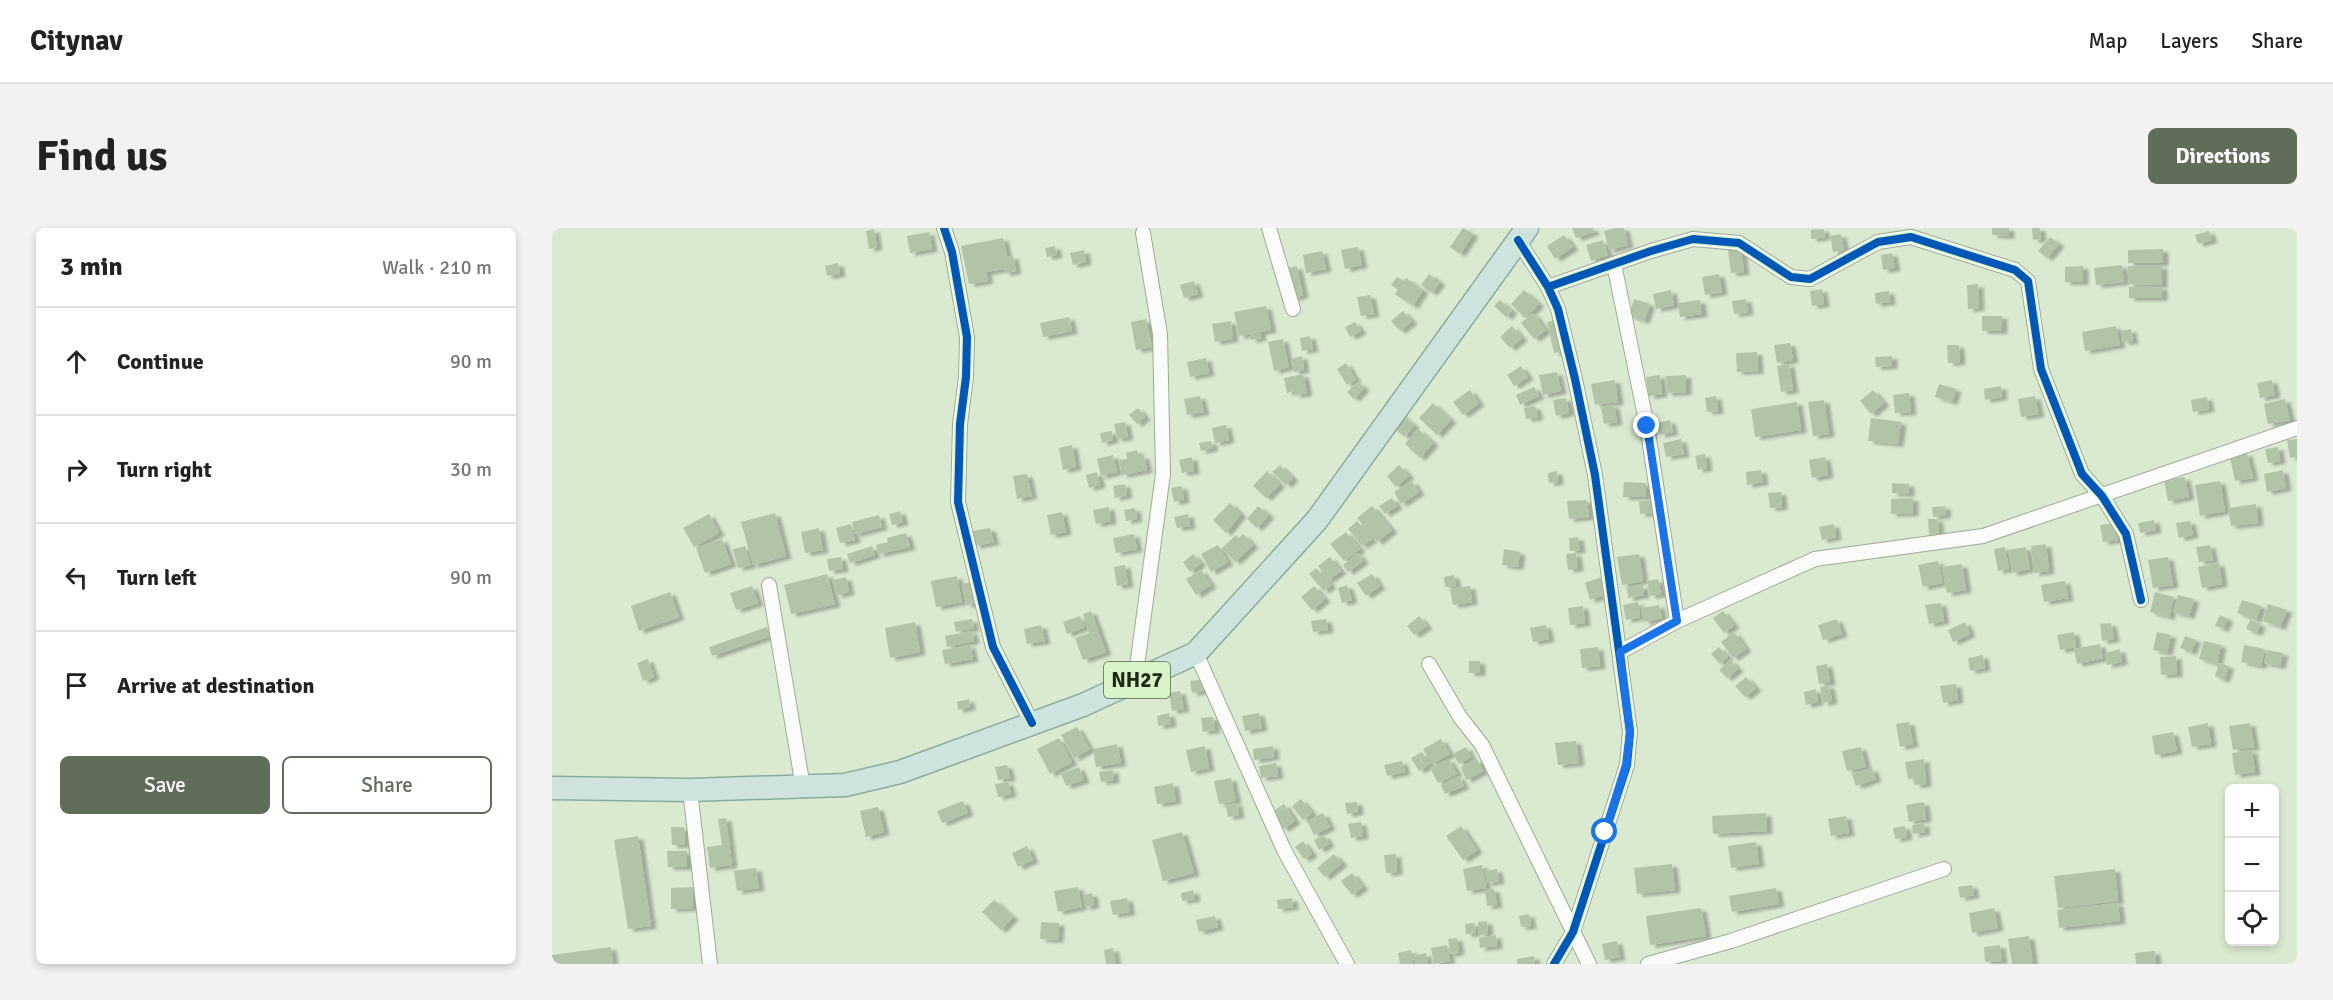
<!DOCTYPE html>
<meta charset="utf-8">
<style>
body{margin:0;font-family:Signika,sans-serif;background:#f2f2f2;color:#222}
.controls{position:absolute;right:18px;bottom:18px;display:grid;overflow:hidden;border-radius:9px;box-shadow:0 3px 9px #0003}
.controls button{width:54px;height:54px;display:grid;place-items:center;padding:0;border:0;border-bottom:2px solid #e0e0e0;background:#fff;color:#222;font:30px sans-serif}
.stop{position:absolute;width:18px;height:18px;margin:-14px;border:4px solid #1a73e8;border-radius:50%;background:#fff}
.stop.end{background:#1a73e8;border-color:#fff;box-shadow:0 2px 6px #0008}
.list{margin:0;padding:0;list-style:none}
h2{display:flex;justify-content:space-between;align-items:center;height:78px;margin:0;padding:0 24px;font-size:26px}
h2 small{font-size:20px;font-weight:400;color:#767676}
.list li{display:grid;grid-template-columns:39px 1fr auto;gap:18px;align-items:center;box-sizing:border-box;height:108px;padding:0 24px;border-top:2px solid #e0e0e0}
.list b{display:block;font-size:22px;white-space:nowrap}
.list em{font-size:20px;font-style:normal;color:#767676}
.actions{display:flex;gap:12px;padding:18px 24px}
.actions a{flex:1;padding:14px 0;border:2px solid #606d58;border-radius:9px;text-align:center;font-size:21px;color:#606d58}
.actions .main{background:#606d58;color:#fff}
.icon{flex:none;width:33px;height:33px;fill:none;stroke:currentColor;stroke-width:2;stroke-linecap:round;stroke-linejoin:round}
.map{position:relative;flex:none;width:1745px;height:736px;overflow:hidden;border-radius:9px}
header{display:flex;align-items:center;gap:36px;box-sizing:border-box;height:84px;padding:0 30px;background:#fff;border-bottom:2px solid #e0e0e0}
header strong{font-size:28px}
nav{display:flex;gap:33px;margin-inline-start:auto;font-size:21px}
.intro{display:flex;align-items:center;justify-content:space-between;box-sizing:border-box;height:144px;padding:0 36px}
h1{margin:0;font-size:42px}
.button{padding:15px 27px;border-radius:9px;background:#606d58;color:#fff;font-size:21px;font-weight:700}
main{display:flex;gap:36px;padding:0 36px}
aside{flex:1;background:#fff;border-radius:9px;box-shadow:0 3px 9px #0003}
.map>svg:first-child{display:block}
.building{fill:#b2c4a7;filter:url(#shadow)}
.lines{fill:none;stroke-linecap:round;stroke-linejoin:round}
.minor-casing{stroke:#9da995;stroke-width:16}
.trunk-casing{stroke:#8bab9e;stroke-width:25}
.minor{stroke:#f9fcf8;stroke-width:14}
.trunk{stroke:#cee3de;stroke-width:22}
.cycleway-casing{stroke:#d8f4c6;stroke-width:11}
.cycleway{stroke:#0057b8;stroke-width:8}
.route{stroke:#1a73e8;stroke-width:8}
.labels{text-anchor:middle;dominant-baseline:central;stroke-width:4.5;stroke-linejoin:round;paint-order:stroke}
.shield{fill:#d8f4c6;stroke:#56664c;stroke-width:1.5}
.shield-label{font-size:21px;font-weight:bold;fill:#1e2918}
</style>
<header>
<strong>Citynav</strong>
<nav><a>Map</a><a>Layers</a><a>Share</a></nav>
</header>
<div class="intro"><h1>Find us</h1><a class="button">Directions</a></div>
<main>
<aside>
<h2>3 min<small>Walk · 210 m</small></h2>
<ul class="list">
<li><svg class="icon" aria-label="ahead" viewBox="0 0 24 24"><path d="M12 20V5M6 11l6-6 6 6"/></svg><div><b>Continue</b></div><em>90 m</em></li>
<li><svg class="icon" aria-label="right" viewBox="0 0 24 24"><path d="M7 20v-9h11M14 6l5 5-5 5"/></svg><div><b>Turn right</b></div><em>30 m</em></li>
<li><svg class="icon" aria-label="left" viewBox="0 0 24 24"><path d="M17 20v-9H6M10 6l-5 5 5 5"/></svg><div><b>Turn left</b></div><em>90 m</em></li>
<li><svg class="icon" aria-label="arrive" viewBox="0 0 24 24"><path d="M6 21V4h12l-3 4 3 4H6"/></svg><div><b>Arrive at destination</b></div></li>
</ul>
<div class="actions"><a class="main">Save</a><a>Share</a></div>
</aside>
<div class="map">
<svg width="1745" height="736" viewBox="0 0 1745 736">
<defs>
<filter id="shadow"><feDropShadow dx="5.5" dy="3" stdDeviation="1.5" flood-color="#0004"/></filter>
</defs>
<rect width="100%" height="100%" fill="#daead0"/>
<path class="building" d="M911 0 921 6 908 26 898 19Z
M1020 0H1041L1042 4 1024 10Z
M1063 0H1072L1076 17 1057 22 1052 3Z
M1440 0H1457V8L1440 7Z
M1480 0H1488L1489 11 1481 12Z
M322 1 325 19 317 21 314 3Z
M1272 1 1273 9 1259 11V2Z
M1657 3 1660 12 1646 16 1643 7Z
M377 4 380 21 358 25 355 8Z
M1289 6 1292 22 1281 24 1278 8Z
M1012 7 1021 19 1003 31 995 18Z
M1498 9 1507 16 1495 30 1486 23Z
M451 10 455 29 461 28 464 43 453 45 452 41 434 44 436 53 417 56 409 18Z
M1051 12 1056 27 1039 33 1034 17Z
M503 18 505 27 495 29 493 20Z
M806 19 810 37 793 41 789 22Z
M1189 21 1192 44 1179 45 1176 22Z
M1611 21V35H1576V22Z
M532 22 534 34 521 37 518 25Z
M770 23 774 41 754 45 751 27Z
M1340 25 1343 40 1331 42 1329 27Z
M286 35 288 46 275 48 273 38Z
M1570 37 1572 54 1544 57 1542 40Z
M745 38 751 67 741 70 735 40Z
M1531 38V54H1513V39Z
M1576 38H1610V57L1576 56Z
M877 46 888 54 880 65 869 57Z
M1167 46 1170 64 1153 67 1150 49Z
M845 49 852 53 854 50 871 62 861 78 843 66 846 62 839 57Z
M642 53 646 66 632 70 628 57Z
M1426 56 1427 80 1416 81 1415 57Z
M1577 59H1610V70H1577Z
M1270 61 1272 76 1260 78 1258 63Z
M972 62 987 76 973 90 959 76Z
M1119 62 1122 77 1104 81 1101 66Z
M1337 63 1338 74 1324 76 1323 65Z
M818 67 822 86 809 88 805 69Z
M1082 71 1098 76 1092 93 1077 88Z
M1194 71 1196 84 1182 86 1180 73Z
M948 72 960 83 954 89 942 78Z
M1148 72 1150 86 1128 89 1126 75Z
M714 78 719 102 708 104 709 110 699 112 698 106 687 108 682 84Z
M851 83 860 93 848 103 839 93Z
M981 85 994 102 982 111 969 95Z
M1430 88H1450V103H1430Z
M517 89 520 103 491 109 488 95Z
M594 91 600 119 584 122 579 94Z
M1006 91 1013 122 1002 125 995 94Z
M679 93 681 111 663 114 660 96Z
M803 94 809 103 798 109 793 99Z
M960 98 970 110 958 120 948 109Z
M1564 98 1568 117 1533 123 1530 104Z
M1579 101 1581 113 1571 114 1569 103Z
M758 108 761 121 750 123 748 110Z
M731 111 737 139 722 143 716 114Z
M1238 115 1241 132 1225 135 1222 117Z
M1395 117H1407L1408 134 1396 135Z
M1205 124 1206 143 1185 144 1184 125Z
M750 128 752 142 742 144 739 131Z
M1340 128V138L1324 139 1323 129Z
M654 130 657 145 638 149 635 134Z
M794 135 804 152 795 157 785 141Z
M1237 136 1241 162 1229 164 1225 138Z
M969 138 976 149 962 158 955 147Z
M1005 144 1009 163 991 167 987 147Z
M751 146 755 165 743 167 742 163 735 165 732 150Z
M1108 147 1110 166 1097 168 1094 149Z
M1134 147V164L1115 165 1114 148Z
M1063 152 1066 174 1043 177 1039 156Z
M1720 152 1723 167 1708 170 1705 155Z
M806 154 812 160 802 171 795 164Z
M1387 156 1404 161 1400 174 1383 169Z
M1449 158 1450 169 1433 172 1432 161Z
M982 159 987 168 968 177 964 167Z
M918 162 927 175 911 187 901 174Z
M1321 162 1332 175 1319 186 1308 173Z
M1357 165 1359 184 1343 185 1341 167Z
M648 168 652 184 635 187 632 171Z
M1164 168 1166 183 1155 184 1153 170Z
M1483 168 1487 186 1469 189 1466 171Z
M1655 169 1657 181 1641 184 1639 172Z
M1014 170 1017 185 1004 188 1001 172Z
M1733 171 1738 192 1716 196 1712 176Z
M1272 172 1277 206 1261 208 1256 174Z
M1245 174 1249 202 1203 209 1199 181Z
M881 175 899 192 885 207 867 190Z
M1062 177 1065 194 1052 196 1049 179Z
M983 178 986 189 974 191 972 180Z
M586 180 593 189 585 196 577 187Z
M847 185 862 197 853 209 838 197Z
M1319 190 1349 194 1346 216 1316 213Z
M1118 192 1121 204 1108 207 1105 195Z
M573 194 576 209 565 211 562 196Z
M674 197 677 212 663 215 660 200Z
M866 201 881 215 868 230 853 216Z
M560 203 561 212 550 215 548 205Z
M1129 211 1132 226 1114 229 1111 215Z
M1745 211V229L1738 230 1735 212Z
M659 213 661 220 649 223 647 215Z
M520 217 524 239 511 242 507 220Z
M1726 219 1728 233 1716 235 1713 221Z
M585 222 587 228H592L595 242 570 247 567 232 575 231 574 225Z
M1695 225 1701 250 1683 253 1678 229Z
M1153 226 1155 240 1146 242 1143 228Z
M561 227 565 244 549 248 545 231Z
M640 229 642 243 630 245 627 232Z
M1273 229 1276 247 1260 250 1257 232Z
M728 237 741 250 734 257 720 244Z
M847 237 857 248 844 259 835 248Z
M1209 242 1211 254 1195 257 1194 244Z
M1731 242 1734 260 1715 264 1712 246Z
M715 243 728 256 714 270 701 258Z
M1005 243 1006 254 997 255 996 245Z
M545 244 548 257 537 260 534 247Z
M475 246 480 268 465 271 461 248Z
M1633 249 1637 269 1616 273 1612 252Z
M860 253 867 264 849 276 842 264Z
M1668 253 1673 283 1648 288 1643 257Z
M1072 254 1094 255V269H1071Z
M1340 255 1357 256V266L1340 265Z
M573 256 575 267 563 270 561 258Z
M630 258 632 272 622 274 619 260Z
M1229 264 1230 279 1218 280 1216 265Z
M840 270 845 278 833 286 827 278Z
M1361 270V285L1339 286V271Z
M1035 272 1037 289 1017 291 1015 273Z
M1100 272 1101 285 1088 286 1087 273Z
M678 275 689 286 674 305 661 292Z
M1704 276 1706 295 1679 298 1676 280Z
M706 278 717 287 705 300 695 291Z
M820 278 840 302 825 314 805 290Z
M1393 278 1394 287 1381 289 1380 279Z
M557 279 559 293 544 296 541 282Z
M583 280 585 291 574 293 572 282Z
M348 283 351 294 340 297 337 286Z
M510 284 514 304 499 307 495 287Z
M223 285 234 328 201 337 189 294Z
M157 286 167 305 142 319 131 300Z
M636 286 638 298 625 300 622 289Z
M327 287 330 299 303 306 300 294Z
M1376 291H1386L1387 306 1377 307Z
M1602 292 1604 302 1588 305 1586 295Z
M805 293 820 311 810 318 796 301Z
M1638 293 1641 307 1627 310 1624 295Z
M1564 295 1566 312 1551 314 1548 297Z
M299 296 303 312 288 315 284 300Z
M1282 296 1284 309 1270 312 1267 299Z
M267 300 271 322 253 325 249 304Z
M438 300 442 314 423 318 420 303Z
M794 304 808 321 792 333 778 316Z
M354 305 358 319 327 326 324 317 336 314 335 310Z
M582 306 585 321 564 325 561 310Z
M691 306 701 317 683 334 670 320 684 307 687 310Z
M1026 309 1028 322 1018 323 1017 310Z
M170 311 179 336 153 345 144 320Z
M1494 316 1497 343 1482 345 1479 318Z
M666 317 676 334 659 344 649 326Z
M1658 317 1661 332 1647 334 1644 319Z
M193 318 199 337 186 340 181 321Z
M320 318 323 327 298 335 295 326Z
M1453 319 1457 341 1446 343 1442 321Z
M1474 319 1478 341 1460 345 1456 322Z
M952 321 968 324 966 339 950 337Z
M806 325 811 333 796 344 791 337Z
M1024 325 1026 340 1016 342 1014 326Z
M641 326 649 335 638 344 631 334Z
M1087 326 1091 353 1070 357 1065 329Z
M289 329 291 341 277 343 275 331Z
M778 329 789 343 776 352 766 338Z
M1616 329 1621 357 1601 360 1596 332Z
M1386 333 1391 355 1371 359 1366 337Z
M1667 335 1670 356 1650 360 1646 339Z
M1410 336 1414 362 1395 365 1390 339Z
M573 337 576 356 565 358 562 339Z
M764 340 779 357 772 363 757 346Z
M649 342 659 357 644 367 634 351Z
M275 346 283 376 239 386 232 357Z
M820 346 828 358 814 368 805 355Z
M902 347 904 358 893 359 892 349Z
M405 348 410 374 384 379 379 353Z
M294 349 297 364 285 367 281 352Z
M1049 349 1055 366 1038 372 1033 355Z
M1106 351 1109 366 1098 368 1095 353Z
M1513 353 1516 370 1492 374 1489 357Z
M421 354 426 375 414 377 410 356Z
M795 357 800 372 790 375 786 360Z
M1091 357 1092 367 1076 370 1075 359Z
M200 358 206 375 184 382 178 365Z
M762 358 773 371 760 382 749 369Z
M918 358 920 374 901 377 898 361Z
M118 364 127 389 87 403 79 378Z
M1603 364 1622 369 1617 389 1598 384Z
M1626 367 1642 371 1637 388 1621 384Z
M1690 372 1709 378 1704 392 1685 385Z
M1086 374 1088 389 1074 392 1071 377Z
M1389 375 1392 393 1377 396 1373 377Z
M1716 376 1735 382 1728 399 1711 393Z
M1107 377 1110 390 1092 394 1089 380Z
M1031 378 1033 395 1018 397 1016 380Z
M539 383 554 424 531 432 523 410 537 405 531 386Z
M1171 383 1182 397 1172 405 1161 390Z
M1668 387 1676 391 1671 401 1663 398Z
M528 388 533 399 515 406 511 394Z
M867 388 875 398 862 407 855 398Z
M420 391 422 400 404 404 402 394Z
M774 391 776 402 761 404 759 393Z
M1285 391 1290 406 1271 412 1266 397Z
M1698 392 1708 396 1705 405 1694 401Z
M363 394 368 424 338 430 333 400Z
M1413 394 1418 406 1401 414 1396 402Z
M1559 395 1562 411 1550 413 1548 396Z
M489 397 493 413 475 416 472 401Z
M994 397 997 411 981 414 978 400Z
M215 399 218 408 160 428 157 419Z
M420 403 422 413 395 419 393 408Z
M1182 404 1194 421 1181 430 1169 414Z
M1522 404 1524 419 1508 422 1505 407Z
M1605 404 1619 407 1615 425 1601 422Z
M1633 408 1644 412 1639 424 1628 420Z
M1652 413 1669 417 1665 436 1647 431Z
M1548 416 1551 430 1525 436 1522 421Z
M418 417 421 431 393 436 390 422Z
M1692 417 1713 421 1709 438 1689 434Z
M1046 419 1048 438 1030 440 1028 421Z
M1167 419 1176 429 1168 436 1159 426Z
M1568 421 1570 434 1555 437 1553 425Z
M1715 422 1731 425 1728 438 1712 435Z
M1431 427 1433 440 1418 443 1416 430Z
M1624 428 1625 446 1609 447 1608 429Z
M96 431 102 449 91 453 85 435Z
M1178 432 1186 441 1175 450 1167 442Z
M917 433H928V445H917Z
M1667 435 1677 438 1672 452 1663 448Z
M1275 436 1278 454 1267 456 1264 438Z
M1194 449 1204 460 1193 469 1183 458Z
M652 451 654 462 640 465 638 453Z
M1404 456 1406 472 1391 475 1388 458Z
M1277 457 1280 473 1271 475 1268 459Z
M1264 461 1266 474 1254 477 1252 464Z
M628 463 632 481 620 483 617 465Z
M417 471 418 479 406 482 405 474Z
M617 485 619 496 606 498 605 488Z
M707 485 710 500 693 503 690 488Z
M661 489 663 502 651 504 649 490Z
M1357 494 1361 516 1348 519 1344 496Z
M1656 495 1659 516 1640 519 1636 499Z
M1698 495 1702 519 1681 522 1677 498Z
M525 499 538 521 522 530 509 507Z
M1621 504 1625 523 1603 527 1600 508Z
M507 510 520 534 498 546 485 521Z
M889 511 898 526 880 536 871 521Z
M1024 513 1027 535 1006 537 1003 515Z
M565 516 569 535 544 539 541 521Z
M653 518 657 540 639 544 634 522Z
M721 518 722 529 702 532 701 521Z
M914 519 919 529 907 536 901 526Z
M1309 519 1314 539 1295 543 1290 523Z
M1700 522 1703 544 1683 547 1680 525Z
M870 524 878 536 867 543 859 530Z
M897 531 905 546 886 555 878 540Z
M925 531 931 543 914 552 909 539Z
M1372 531 1374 556 1363 557 1362 550 1356 551 1353 534Z
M850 533 853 544 835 548 832 537Z
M724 535 726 548 709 550 707 538Z
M455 537 458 550 446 552 443 539Z
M527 539 532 552 514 558 509 546Z
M1320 540 1324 551 1304 558 1300 547Z
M561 542 562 552 549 554 547 544Z
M907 548 912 558 893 566 889 557Z
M679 550 684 573 667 576 662 553Z
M456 554 459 566 446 569 443 556Z
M621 555 624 573 605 576 602 559Z
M749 571 760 585 751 592 740 578Z
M411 573 416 585 390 595 385 583Z
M805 574 806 584 795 586 793 575Z
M1372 574 1374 591 1357 594 1354 577Z
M685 575 687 587 676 589 674 577Z
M732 576 743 593 731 601 720 584Z
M326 579 332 604 314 609 308 583Z
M771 585 778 599 762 607 755 593Z
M1214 585 1215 603 1161 606 1160 588Z
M1294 588 1297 605 1279 608 1276 591Z
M174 590 180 637 158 640 155 619 170 617 166 591Z
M809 594 811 608 799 610 796 596Z
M1372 595 1373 604 1361 606 1360 597Z
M909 598 925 622 911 632 894 608Z
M1353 598 1355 609 1343 611 1341 600Z
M119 599H132L133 617H120Z
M630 604 642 645 611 653 600 612Z
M772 607 777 616 767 622 762 612Z
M86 608 99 698 76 701 62 612Z
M751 613 760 626 752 631 743 619Z
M1204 614 1207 636 1179 640 1176 618Z
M475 618 481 632 466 639 460 625Z
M115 623H135V639H116Z
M782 626 790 635 773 649 765 640Z
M844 626 845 644 834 645 832 627Z
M1120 636 1123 662 1085 666 1082 640Z
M930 637 934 660 915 663 911 641Z
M204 640 207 660 185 663 182 643Z
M945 641 947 653 935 655 933 643Z
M1563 641 1566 673 1506 680 1502 648Z
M800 645 811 659 800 667 789 653Z
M1420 657 1422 667 1408 670 1406 659Z
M141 659V680L119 681V660Z
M526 659 530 679 506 684 502 663Z
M1224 660 1227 676 1180 684 1177 668Z
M942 661 945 677 935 678 933 662Z
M641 662 643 671 630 673 629 665Z
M540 665 542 677 533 679 531 667Z
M575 670 578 684 561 687 558 673Z
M740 670 741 679 726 681 725 672Z
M442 672 461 689 449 702 430 684Z
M1566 675 1568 693 1507 700 1505 682Z
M1149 680 1154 708 1098 717 1094 688Z
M1442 680 1446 700 1420 705 1417 685Z
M977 686 979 698 969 699 967 688Z
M663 688 666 699 647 704 644 692Z
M935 693 936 706 927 707 926 694Z
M489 694 507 695 506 712 488 711Z
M922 695 924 705 914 706 913 696Z
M944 707 945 718 928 720 927 710Z
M1477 708 1481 736H1460L1456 711Z
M905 710 907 724 898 726 896 711Z
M1065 713 1068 729 1053 732 1050 716Z
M895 717 898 733 882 736 879 720Z
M1448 717 1450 733 1433 734 1432 719Z
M59 719 61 736H0V727Z
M561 720 564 736H554L552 722Z
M859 722 861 736H848L846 725Z
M1603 723 1604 736H1584L1583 725Z
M874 725 876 736H863L861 728Z
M982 728 983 736H965V731Z"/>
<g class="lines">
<g class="minor-casing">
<path id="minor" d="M392 0 400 24 415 109 414 149 408 196 406 274 441 419 480 495
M717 0 741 81
M966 12 996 59 1006 81 1023 151 1043 247 1078 504 1075 537 1021 704 1002 736
M1062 36 1095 198 1125 393
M996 59 1099 23 1141 11 1187 15 1239 49 1258 51 1326 14 1359 9 1463 42 1476 53 1489 141 1530 246 1550 268 1574 306 1589 372
M217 357 251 559
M1068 424 1125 393 1263 331 1431 308 1745 200
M644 425 732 622 795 736
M877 436 908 489 930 517 1037 736
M583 453 611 246 608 106 591 5
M138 562 158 736
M1096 736 1179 713 1392 641"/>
</g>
<g class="trunk-casing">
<path id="trunk" d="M0 560 138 562 293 557 348 544 531 477 644 425 765 292 975 0"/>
</g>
<use href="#minor" class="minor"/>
<use href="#trunk" class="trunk"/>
<g class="cycleway-casing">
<path id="cycleway" d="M392 0 400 24 415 109 414 149 408 196 406 274 441 419 480 495
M966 12 996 59 1006 81 1023 151 1043 247 1078 504 1075 537 1021 704 1002 736
M996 59 1099 23 1141 11 1187 15 1239 49 1258 51 1326 14 1359 9 1463 42 1476 53 1489 141 1530 246 1550 268 1574 306 1589 372"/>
</g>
<use href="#cycleway" class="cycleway"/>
</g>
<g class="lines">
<path class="route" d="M1053 604 1074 537 1078 504 1068 424 1125 393 1095 198"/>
</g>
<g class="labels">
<rect class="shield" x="552" y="434" width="66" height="36" rx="4.5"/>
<g class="shield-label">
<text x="585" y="452">NH27</text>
</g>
</g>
</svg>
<div class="controls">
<button>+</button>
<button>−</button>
<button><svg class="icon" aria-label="locate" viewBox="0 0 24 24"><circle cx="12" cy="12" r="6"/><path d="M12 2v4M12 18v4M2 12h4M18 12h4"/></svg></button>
</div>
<div class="stop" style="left:1053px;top:604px"></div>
<div class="stop end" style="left:1095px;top:198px"></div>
</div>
</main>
